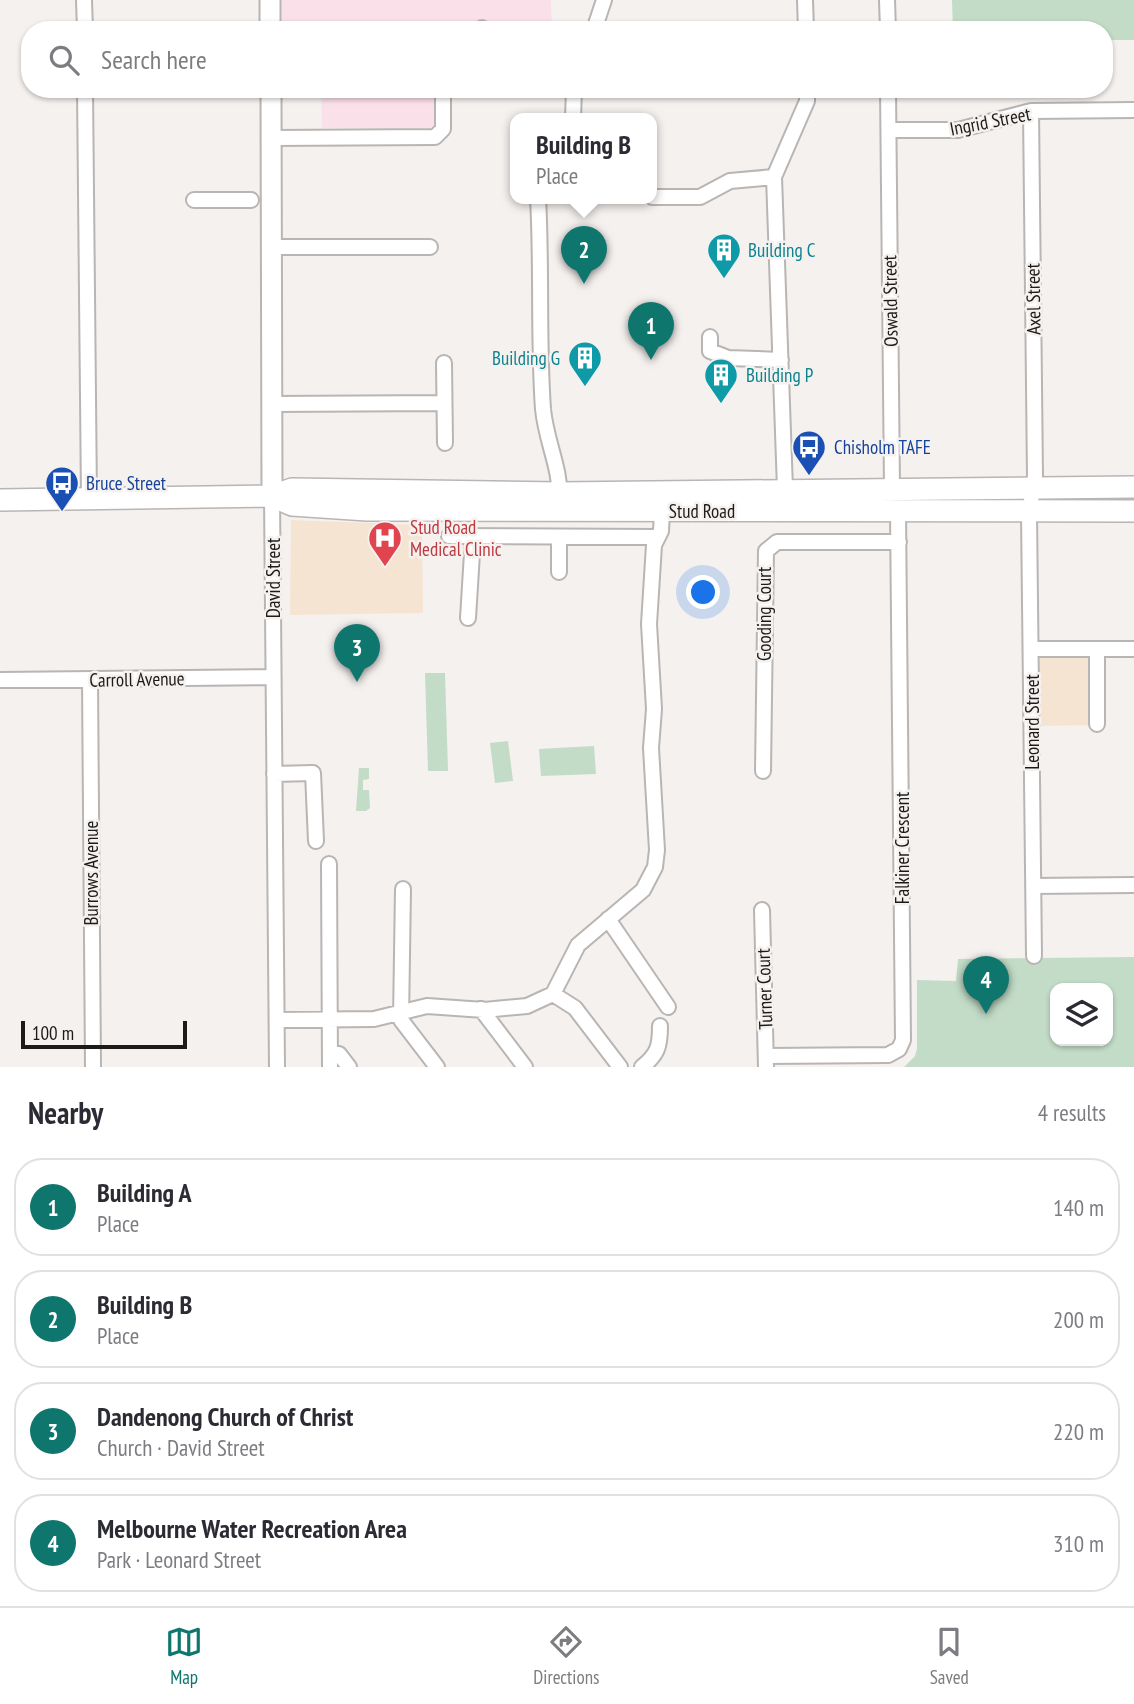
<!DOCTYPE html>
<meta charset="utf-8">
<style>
body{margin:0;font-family:"PT Sans Narrow",sans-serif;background:#f7f7f7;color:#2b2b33}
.controls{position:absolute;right:21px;bottom:21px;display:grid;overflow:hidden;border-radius:14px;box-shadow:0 2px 5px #0004}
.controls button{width:63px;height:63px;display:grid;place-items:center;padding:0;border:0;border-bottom:2px solid #e1e1e2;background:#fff;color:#2b2b33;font:35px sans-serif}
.scale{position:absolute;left:21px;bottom:18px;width:166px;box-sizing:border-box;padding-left:7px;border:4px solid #1c1b1a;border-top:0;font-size:19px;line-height:24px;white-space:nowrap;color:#1c1b1a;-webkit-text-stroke:5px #f5f1ef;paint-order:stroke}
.you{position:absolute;left:704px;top:593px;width:24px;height:24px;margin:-18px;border:5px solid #fff;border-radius:50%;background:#1a73e8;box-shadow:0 0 0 10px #1a73e833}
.badge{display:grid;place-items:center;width:46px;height:46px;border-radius:50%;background:#0f766e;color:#fff;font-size:23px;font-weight:700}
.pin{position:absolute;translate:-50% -58px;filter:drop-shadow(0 2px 4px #0008)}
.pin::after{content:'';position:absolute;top:37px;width:24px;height:21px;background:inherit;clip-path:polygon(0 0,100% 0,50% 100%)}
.popup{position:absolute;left:510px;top:113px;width:147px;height:91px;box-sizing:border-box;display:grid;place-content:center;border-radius:14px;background:#fff;filter:drop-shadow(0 2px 5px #0005);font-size:23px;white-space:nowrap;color:#7c7c81}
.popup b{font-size:26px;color:#2b2b33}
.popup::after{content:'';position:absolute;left:50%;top:100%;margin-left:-14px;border:14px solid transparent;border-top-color:#fff}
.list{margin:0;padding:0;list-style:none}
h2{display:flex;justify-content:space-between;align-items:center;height:91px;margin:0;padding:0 28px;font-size:30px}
h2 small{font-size:23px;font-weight:400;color:#7c7c81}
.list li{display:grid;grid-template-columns:46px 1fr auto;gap:21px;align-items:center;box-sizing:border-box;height:98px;margin:0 14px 14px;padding:0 14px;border:2px solid #e1e1e2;border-radius:28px}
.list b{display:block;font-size:26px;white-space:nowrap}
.list p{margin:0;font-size:23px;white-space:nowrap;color:#7c7c81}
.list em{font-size:23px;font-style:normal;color:#7c7c81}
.icon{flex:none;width:38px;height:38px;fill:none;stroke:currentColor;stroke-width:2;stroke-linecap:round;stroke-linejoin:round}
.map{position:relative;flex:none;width:1134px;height:1067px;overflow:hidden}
.search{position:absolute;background:#fff;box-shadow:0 2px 5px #0004;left:21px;right:21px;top:21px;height:77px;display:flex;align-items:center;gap:18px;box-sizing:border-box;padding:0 24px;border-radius:28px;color:#7c7c81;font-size:26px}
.sheet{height:539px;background:#fff}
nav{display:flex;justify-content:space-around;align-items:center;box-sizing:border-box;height:98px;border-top:2px solid #e1e1e2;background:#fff;font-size:19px;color:#7c7c81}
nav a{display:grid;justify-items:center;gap:4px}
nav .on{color:#0f766e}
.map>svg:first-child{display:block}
.commercial{fill:#f6e4d3}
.medical{fill:#fae0e8}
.green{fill:#c2dcc7;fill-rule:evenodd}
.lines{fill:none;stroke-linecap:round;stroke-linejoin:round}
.minor-casing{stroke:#b9b5b3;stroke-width:18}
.major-casing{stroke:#b9b5b3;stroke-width:23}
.highway-casing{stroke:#b9b5b3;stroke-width:24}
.minor{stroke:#fff;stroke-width:14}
.major{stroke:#fff;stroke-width:19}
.highway{stroke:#fff;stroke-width:21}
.labels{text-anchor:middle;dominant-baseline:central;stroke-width:5;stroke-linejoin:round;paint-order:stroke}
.street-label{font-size:19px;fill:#1c1b1a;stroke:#f5f1ef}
.culture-label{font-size:19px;fill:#0d838f;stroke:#f5f1ef;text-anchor:start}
.transit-label{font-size:19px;fill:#164399;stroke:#f5f1ef;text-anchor:start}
.health-label{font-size:19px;fill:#be3a42;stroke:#f5f1ef;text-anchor:start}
</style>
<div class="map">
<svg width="1134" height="1067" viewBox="0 0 1134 1067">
<rect width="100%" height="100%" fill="#f5f1ef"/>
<path class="commercial" d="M291 520 422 525 423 613 290 615Z
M1046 655H1100L1101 725 1037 726V665L1041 657Z"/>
<path class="medical" d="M279 0H551L552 30H279Z
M321 89H439L438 128H322Z"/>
<path class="green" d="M952 0H1134V40H1104V30H953Z
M425 673H445L448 771H428Z
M508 741 513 781 495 783 490 743Z
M594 746 596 774 541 776 539 749Z
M359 768H369V779L363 780V790H369L370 808 366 811H356Z
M1134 957V1067H904L915 1056 917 1049V980L956 981 958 959ZM1055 988H1108V1041H1055Z"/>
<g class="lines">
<g class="minor-casing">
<path id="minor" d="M84 0 85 30
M805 0 806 30
M887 0 888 30
M482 28V30
M594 30 604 0
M85 89 89 499
M888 89 892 488
M1031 111 1035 476 1029 513 1034 956
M573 118 574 89
M889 130H958L1031 111 1134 110
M271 138 435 137 443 129V89
M652 197H700L730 181 774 177
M538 198C542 268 538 339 543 409 546 441 560 466 560 499
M194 200H251
M273 247H430
M710 337V351L728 358 781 360
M444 363 445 443
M273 404 444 403
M785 489 774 177 807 101V89
M272 496 277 1067
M449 536 657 537
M559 572V538
M468 618 473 537
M1032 649H1134
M1097 649V724
M0 680 273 677
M90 680 93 1067
M763 771 766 551 777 542H899
M274 774 313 773 316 841
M329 864 330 1067
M1033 886 1134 885
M403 889 401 1020 437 1067
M762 910 766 1067
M608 919 668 1007
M553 994 575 1008 620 1067
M481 1009 525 1067
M277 1020 374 1019 427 1006 484 1010 527 1006 553 994 578 945 643 890 655 867 657 850 651 748 654 709 649 624 654 545 661 531 662 511
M330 1054H339L349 1067
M766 1056 888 1055 899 1049 903 1040 898 512
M642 1067C658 1054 660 1046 660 1026"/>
</g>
<g class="major-casing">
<path id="major" d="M270 0V30
M271 89 272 496"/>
</g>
<g class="highway-casing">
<path id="highway" d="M272 496 292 505 367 510 1134 511
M0 500 272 496 292 489 560 493 1134 487"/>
</g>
<use href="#minor" class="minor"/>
<use href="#major" class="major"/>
<use href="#highway" class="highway"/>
</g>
<defs>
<g id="building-pin" transform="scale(1.75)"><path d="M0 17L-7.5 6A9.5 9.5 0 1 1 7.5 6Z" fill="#0f9aa8" stroke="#f5f1ef"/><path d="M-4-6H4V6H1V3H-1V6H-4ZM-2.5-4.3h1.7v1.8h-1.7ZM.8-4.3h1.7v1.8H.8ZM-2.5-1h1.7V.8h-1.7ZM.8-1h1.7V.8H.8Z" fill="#fff"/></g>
<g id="bus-pin" transform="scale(1.75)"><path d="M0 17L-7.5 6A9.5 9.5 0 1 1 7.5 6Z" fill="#1a4fb4" stroke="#f5f1ef"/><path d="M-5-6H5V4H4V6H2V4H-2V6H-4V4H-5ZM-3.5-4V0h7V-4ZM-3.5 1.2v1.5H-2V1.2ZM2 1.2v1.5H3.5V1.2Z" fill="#fff"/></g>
<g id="hospital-pin" transform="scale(1.75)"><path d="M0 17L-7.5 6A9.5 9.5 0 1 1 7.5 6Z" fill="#e0444e" stroke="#f5f1ef"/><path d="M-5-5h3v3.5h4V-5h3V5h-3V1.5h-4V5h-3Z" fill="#fff"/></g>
</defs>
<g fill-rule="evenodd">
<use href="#building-pin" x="724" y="250"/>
<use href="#building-pin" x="585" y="358"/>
<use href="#building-pin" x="721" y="375"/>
<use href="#bus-pin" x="809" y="447"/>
<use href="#bus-pin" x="62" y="483"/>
<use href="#hospital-pin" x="385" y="538"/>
</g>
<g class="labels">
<g class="street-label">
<text transform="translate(990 121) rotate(-11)">Ingrid Street</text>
<text transform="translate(1033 299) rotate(-91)">Axel Street</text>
<text transform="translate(890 301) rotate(-91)">Oswald Street</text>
<text x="702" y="511">Stud Road</text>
<text transform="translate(273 578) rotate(-90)">David Street</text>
<text transform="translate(764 614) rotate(-90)">Gooding Court</text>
<text transform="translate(137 679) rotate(-1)">Carroll Avenue</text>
<text transform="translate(1032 722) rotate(-90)">Leonard Street</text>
<text transform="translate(902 848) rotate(-90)">Falkiner Crescent</text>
<text transform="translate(91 873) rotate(-90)">Burrows Avenue</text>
<text transform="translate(764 989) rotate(-92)">Turner Court</text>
</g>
<g class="culture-label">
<text x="748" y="250">Building C</text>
<text x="560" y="358" text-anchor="end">Building G</text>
<text x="746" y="375">Building P</text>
</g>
<g class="transit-label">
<text x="834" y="447">Chisholm TAFE</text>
<text x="86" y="483">Bruce Street</text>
</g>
<g class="health-label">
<text x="410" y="527">Stud Road<tspan x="410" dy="22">Medical Clinic</tspan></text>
</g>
</g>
</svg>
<div class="controls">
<button><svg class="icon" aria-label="layers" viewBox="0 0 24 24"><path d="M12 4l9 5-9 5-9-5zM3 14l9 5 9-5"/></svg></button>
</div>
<div class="scale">100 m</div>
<div class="you"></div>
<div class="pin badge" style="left:651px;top:360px">1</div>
<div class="pin badge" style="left:584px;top:284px">2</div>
<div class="popup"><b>Building B</b>Place</div>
<div class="pin badge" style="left:357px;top:682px">3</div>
<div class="pin badge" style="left:986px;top:1014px">4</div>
<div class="search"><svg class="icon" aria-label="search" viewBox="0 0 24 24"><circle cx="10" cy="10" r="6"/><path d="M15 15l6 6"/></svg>Search here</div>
</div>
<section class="sheet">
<h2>Nearby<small>4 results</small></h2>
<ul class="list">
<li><span class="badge">1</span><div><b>Building A</b><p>Place</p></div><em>140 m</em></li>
<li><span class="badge">2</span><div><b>Building B</b><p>Place</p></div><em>200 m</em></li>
<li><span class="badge">3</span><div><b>Dandenong Church of Christ</b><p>Church · David Street</p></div><em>220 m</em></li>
<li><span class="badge">4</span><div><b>Melbourne Water Recreation Area</b><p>Park · Leonard Street</p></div><em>310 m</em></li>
</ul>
</section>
<nav>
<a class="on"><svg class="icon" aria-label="map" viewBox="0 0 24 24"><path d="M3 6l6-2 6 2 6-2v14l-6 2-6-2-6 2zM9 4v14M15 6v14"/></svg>Map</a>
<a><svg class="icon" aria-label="directions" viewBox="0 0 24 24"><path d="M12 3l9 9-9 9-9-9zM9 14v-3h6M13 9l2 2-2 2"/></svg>Directions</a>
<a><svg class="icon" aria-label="saved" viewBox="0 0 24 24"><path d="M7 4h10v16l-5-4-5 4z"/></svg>Saved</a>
</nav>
